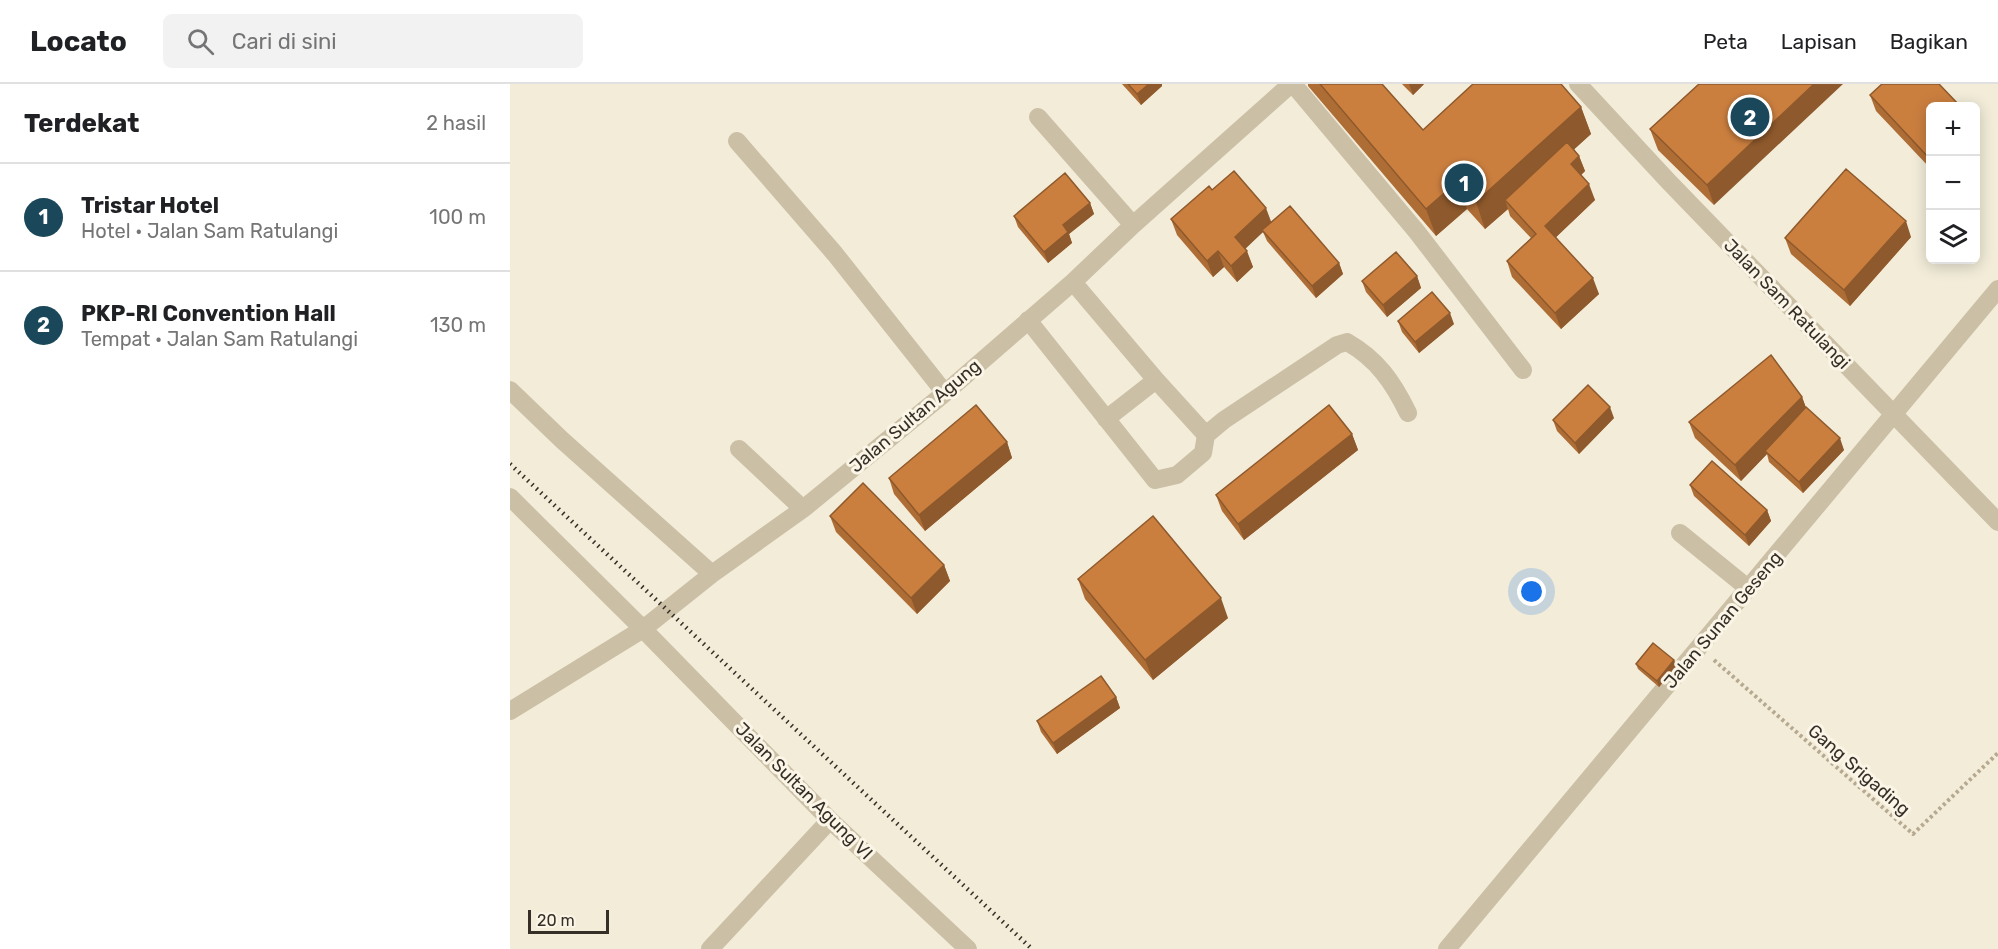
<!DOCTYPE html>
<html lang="id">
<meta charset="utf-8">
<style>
body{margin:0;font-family:Rubik,sans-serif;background:#f2f2f2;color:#202124}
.controls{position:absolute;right:18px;top:18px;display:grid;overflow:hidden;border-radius:9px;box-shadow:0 3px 15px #0003}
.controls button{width:54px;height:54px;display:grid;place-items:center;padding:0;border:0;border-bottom:2px solid #e0e0e0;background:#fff;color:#202124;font:30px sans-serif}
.scale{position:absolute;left:18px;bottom:15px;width:81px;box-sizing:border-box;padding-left:6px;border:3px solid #362f27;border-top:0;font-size:16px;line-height:21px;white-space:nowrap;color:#362f27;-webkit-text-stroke:4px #faf5e6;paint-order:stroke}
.you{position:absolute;left:1022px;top:508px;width:21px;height:21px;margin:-15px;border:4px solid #fff;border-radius:50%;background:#1a73e8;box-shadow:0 0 0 9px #1a73e833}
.badge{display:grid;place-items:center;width:39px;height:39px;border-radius:50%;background:#1a4759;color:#fff;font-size:20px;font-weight:700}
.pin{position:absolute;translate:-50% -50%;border:3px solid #fff;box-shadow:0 2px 6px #0006}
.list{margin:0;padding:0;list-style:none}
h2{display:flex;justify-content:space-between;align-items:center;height:78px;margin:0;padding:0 24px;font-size:26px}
h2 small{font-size:20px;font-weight:400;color:#757577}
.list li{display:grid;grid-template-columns:39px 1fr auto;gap:18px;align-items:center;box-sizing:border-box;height:108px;padding:0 24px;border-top:2px solid #e0e0e0}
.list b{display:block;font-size:22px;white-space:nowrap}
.list p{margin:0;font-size:20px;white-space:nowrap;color:#757577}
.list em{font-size:20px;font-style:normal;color:#757577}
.icon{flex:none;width:33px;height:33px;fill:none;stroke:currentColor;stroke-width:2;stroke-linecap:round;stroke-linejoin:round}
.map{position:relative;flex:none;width:1488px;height:865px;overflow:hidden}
header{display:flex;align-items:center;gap:36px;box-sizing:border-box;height:84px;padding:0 30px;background:#fff;border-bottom:2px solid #e0e0e0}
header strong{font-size:28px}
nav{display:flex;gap:33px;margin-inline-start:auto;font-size:21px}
.search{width:420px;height:54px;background:#f2f2f2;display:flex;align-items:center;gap:15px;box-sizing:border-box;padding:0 21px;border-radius:9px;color:#757577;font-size:22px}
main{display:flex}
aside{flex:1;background:#fff}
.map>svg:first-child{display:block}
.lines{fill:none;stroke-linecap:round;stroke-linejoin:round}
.path{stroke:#b7a98f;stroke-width:4;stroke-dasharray:3 3;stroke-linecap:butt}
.minor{stroke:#cbbfa5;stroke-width:18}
.rail{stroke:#362f27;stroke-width:4.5;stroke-dasharray:1.5 4.5;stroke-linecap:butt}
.wall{fill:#af6d36}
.shaded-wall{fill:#8e592c}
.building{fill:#cb7f3f;stroke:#8e592c;stroke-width:1.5}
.labels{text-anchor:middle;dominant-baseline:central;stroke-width:6;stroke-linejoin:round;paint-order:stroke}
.street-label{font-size:18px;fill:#362f27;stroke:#faf5e6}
</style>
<header>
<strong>Locato</strong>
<div class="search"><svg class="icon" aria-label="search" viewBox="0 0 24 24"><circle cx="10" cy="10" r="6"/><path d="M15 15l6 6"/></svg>Cari di sini</div>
<nav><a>Peta</a><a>Lapisan</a><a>Bagikan</a></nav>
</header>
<main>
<aside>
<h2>Terdekat<small>2 hasil</small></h2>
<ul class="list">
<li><span class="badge">1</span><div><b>Tristar Hotel</b><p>Hotel · Jalan Sam Ratulangi</p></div><em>100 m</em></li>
<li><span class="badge">2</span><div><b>PKP-RI Convention Hall</b><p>Tempat · Jalan Sam Ratulangi</p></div><em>130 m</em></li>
</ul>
</aside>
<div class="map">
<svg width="1488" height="865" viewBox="0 0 1488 865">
<rect width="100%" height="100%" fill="#f2ecd9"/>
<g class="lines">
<path class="path" d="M1204 576 1403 750 1488 669"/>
<path class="minor" d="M783 0 907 148 1013 286
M1068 0 1159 98 1488 438
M528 33 623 141
M227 57 325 170 435 309
M563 198 646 296 696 351
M518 236 645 396 667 391 693 369 696 351 714 336 827 261 837 258C867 275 883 298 898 329
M0 306 52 356 202 490
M596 335 646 296
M229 365 293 425
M0 413 133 545 320 736 458 865
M1170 449 1239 505
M0 627 133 545 202 490 293 425 435 309 563 198 623 141 781 0
M200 865 320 736
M937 865 1488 205"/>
<path class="rail" d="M0 380 522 865"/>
</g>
<path class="wall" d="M612 0H652V2L631 21Z
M798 0H872L913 46 1071 23 1081 50 1064 65 1069 72 1075 87 1071 91 1085 116 1046 153 1089 210 1051 245 1002 193 997 177 1021 154 1000 132 998 125 975 145 957 125 926 152 798 2Z
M892 0H914L903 11Z
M1189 0 1204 121 1148 66 1140 45Z
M1360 11 1420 22V84L1366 27Z
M702 106 761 138 829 179 833 190 806 214 757 157 753 148 735 164 743 183 727 198 714 183 703 193 667 151 661 135Z
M580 119 584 130 559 150 562 159 538 179 508 143 504 132Z
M1401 153 1340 222 1281 170 1275 154Z
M907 192 911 204 877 233 856 208 852 197Z
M888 237 944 240 909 269 892 248Z
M1292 313 1296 324 1334 366 1293 409 1259 378 1257 370 1231 397 1185 354 1179 338Z
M1104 334 1069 370 1047 347 1043 336Z
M842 350 848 366 734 456 712 427 706 411Z
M497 358 502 374 415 447 384 410 379 394Z
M1180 401 1257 426 1261 437 1239 462 1184 412Z
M320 432 434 481 440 497 407 530 326 448Z
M568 495 718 534 643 596 575 515Z
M1126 580 1167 582 1149 603 1128 585Z
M606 613 610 624 547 670 531 648 527 637Z"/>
<path class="shaded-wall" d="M639 0H652V2L631 21 627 10Z
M899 0H914L903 11Z
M1304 0H1333L1204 121 1197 101Z
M1071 23 1081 50 1001 123 995 116 998 125 975 145 966 118Z
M1466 44 1468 51 1466 54Z
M1069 72 1075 87 1066 96 1061 80Z
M947 98 957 125 926 152 916 125Z
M1079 100 1085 116 1041 158 1035 142Z
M580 119 584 130 559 150 562 159 538 179 534 168 553 141Z
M756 124 762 140 752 146 753 148 731 169 725 153Z
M1396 137 1401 153 1340 222 1334 206Z
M708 167 714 183 703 193 697 177Z
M737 167 743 183 727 198 721 182Z
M829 179 833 190 806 214 802 202Z
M907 192 911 204 877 233 873 221Z
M1083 194 1089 210 1051 245 1045 229Z
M940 229 944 240 909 269 905 258Z
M1292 313 1298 329 1255 367 1257 370 1231 397 1225 381Z
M1100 323 1104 334 1069 370 1065 359Z
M842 350 848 366 734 456 728 440Z
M1330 354 1334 366 1293 409 1289 398Z
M497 358 502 374 415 447 409 431Z
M1257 426 1261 437 1239 462 1235 451Z
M434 481 440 497 407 530 401 514Z
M711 514 718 534 643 596 635 576Z
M1164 576 1167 582 1149 603 1147 597Z
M606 613 610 624 547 670 543 659Z"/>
<path class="building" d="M618 0H639L627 10Z
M810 0H872L913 46 963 0H1051L1071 23 966 118 947 98 916 125Z
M1189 0H1304L1197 101 1140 45Z
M1372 0H1429L1450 22H1420V75L1360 11Z
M1057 58 1069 72 1061 80 1079 100 1035 142 1083 194 1045 229 997 177 1026 150 995 116Z
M1336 85 1396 137 1334 206 1275 154Z
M724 87 756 124 725 153 737 167 721 182 708 167 697 177 661 135 699 102 702 106Z
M555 89 580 119 553 141 558 148 534 168 504 132Z
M780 122 829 179 802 202 752 146Z
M886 168 907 192 873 221 852 197Z
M922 208 940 229 905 258 888 237Z
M1261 271 1292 313 1225 381 1179 338Z
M1078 301 1100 323 1065 359 1043 336Z
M466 321 497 358 409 431 379 394Z
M819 321 842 350 728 440 706 411Z
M1296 323 1330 354 1289 398 1255 367Z
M1202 377 1257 426 1235 451 1180 401Z
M353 399 434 481 401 514 320 432Z
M643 432 711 514 635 576 568 495Z
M1143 559 1164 576 1147 597 1126 580Z
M591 592 606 613 543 659 527 637Z"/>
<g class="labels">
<g class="street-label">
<text transform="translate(1277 220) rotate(46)">Jalan Sam Ratulangi</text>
<text transform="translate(405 332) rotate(-40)">Jalan Sultan Agung</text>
<text transform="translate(1213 536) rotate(-50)">Jalan Sunan Geseng</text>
<text transform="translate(1349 686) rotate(41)">Gang Srigading</text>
<text transform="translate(294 707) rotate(45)">Jalan Sultan Agung VI</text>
</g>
</g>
</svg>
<div class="controls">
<button>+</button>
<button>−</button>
<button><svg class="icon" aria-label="layers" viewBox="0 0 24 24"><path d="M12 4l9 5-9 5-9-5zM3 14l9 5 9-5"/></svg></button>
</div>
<div class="scale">20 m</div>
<div class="you"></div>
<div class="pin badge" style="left:954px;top:99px">1</div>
<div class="pin badge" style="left:1240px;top:33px">2</div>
</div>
</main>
